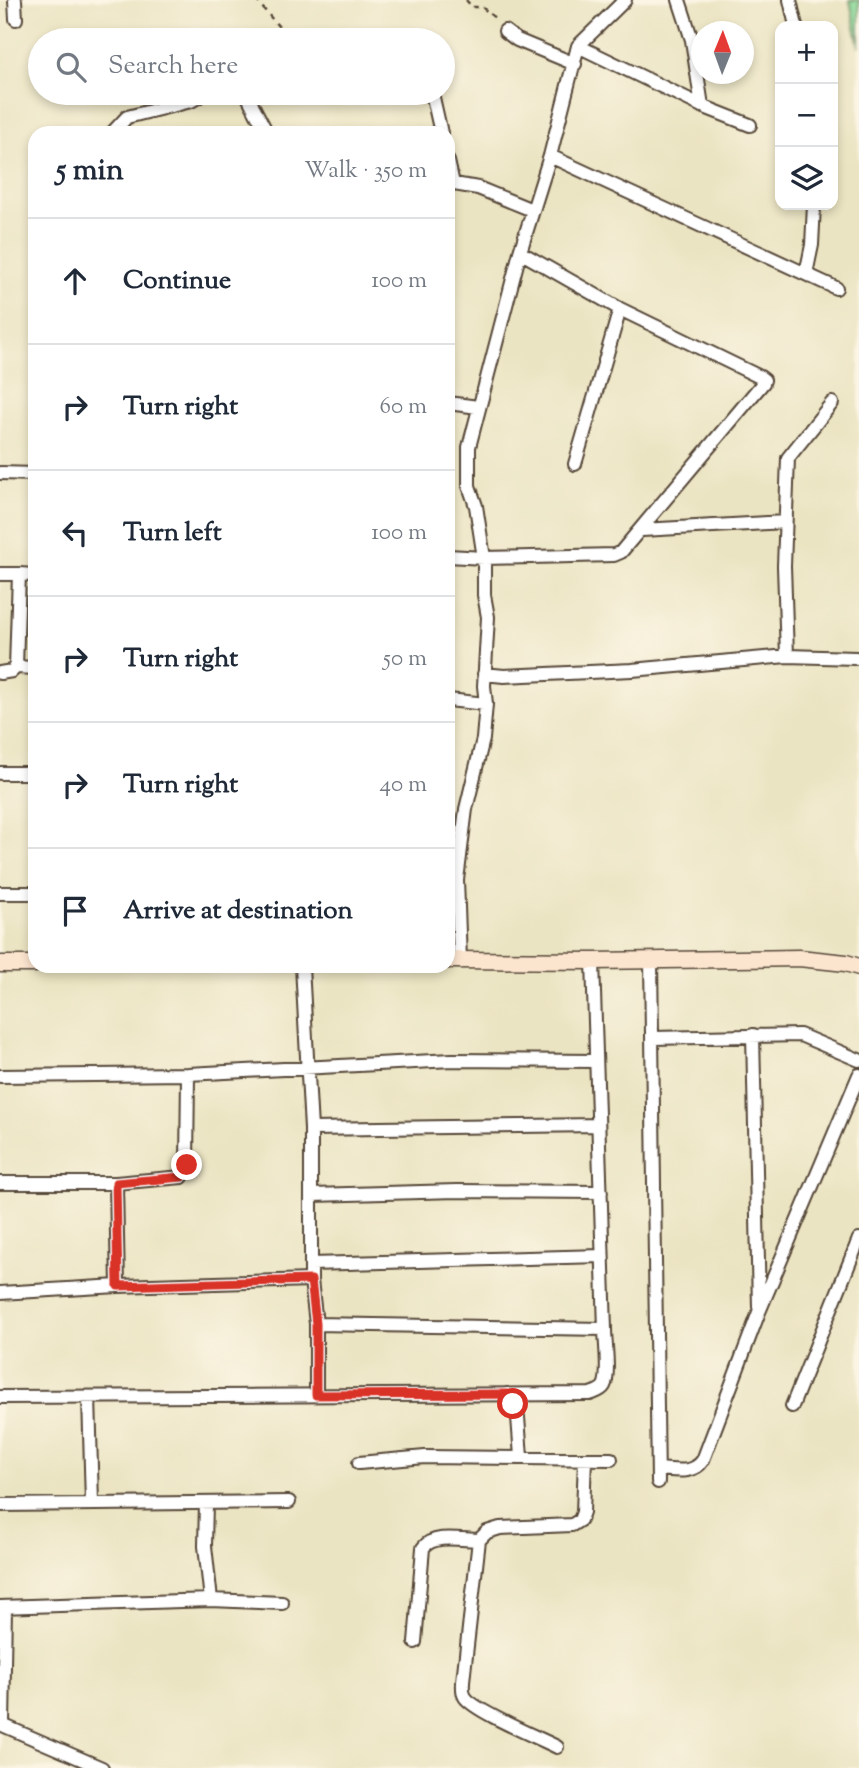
<!DOCTYPE html>
<meta charset="utf-8">
<style>
body{margin:0;font-family:"Sorts Mill Goudy",serif;background:#f6f6f7;color:#1f2937}
.controls{position:absolute;right:21px;top:21px;display:grid;overflow:hidden;border-radius:14px;box-shadow:0 4px 10px #0003}
.controls button{width:63px;height:63px;display:grid;place-items:center;padding:0;border:0;border-bottom:2px solid #e0e1e3;background:#fff;color:#1f2937;font:35px sans-serif}
.compass{position:absolute;left:691px;top:21px;width:63px;height:63px;border-radius:50%;background:#fff;box-shadow:0 4px 10px #0003;rotate:1deg}
.stop{position:absolute;width:21px;height:21px;margin:-16px;border:5px solid #d93025;border-radius:50%;background:#fff}
.stop.end{background:#d93025;border-color:#fff;box-shadow:0 2px 7px #0008}
.list{margin:0;padding:0;list-style:none}
h2{display:flex;justify-content:space-between;align-items:center;height:91px;margin:0;padding:0 28px;font-size:30px}
h2 small{font-size:23px;font-weight:400;color:#747a83}
.list li{display:grid;grid-template-columns:46px 1fr auto;gap:21px;align-items:center;box-sizing:border-box;height:126px;padding:0 28px;border-top:2px solid #e0e1e3}
.list b{display:block;font-size:26px;white-space:nowrap}
.list em{font-size:23px;font-style:normal;color:#747a83}
.icon{flex:none;width:38px;height:38px;fill:none;stroke:currentColor;stroke-width:2;stroke-linecap:round;stroke-linejoin:round}
.map{position:relative;flex:none;width:859px;height:1768px;overflow:hidden}
.search{position:absolute;background:#fff;box-shadow:0 4px 10px #0003;left:28px;top:28px;width:427px;height:77px;display:flex;align-items:center;gap:18px;box-sizing:border-box;padding:0 24px;border-radius:38px;color:#747a83;font-size:26px}
.panel{position:absolute;background:#fff;box-shadow:0 4px 10px #0003;left:28px;top:126px;width:427px;height:847px;border-radius:21px}
.map>svg:first-child{display:block}
.green{fill:#8ad998;stroke:#62825b;stroke-width:2}
.lines{fill:none;stroke-linecap:round;stroke-linejoin:round}
.minor-casing{stroke:#554637;stroke-width:16}
.secondary-casing{stroke:#554637;stroke-width:19}
.path{stroke:#554637;stroke-width:2.5;stroke-dasharray:5 5;stroke-linecap:butt}
.minor{stroke:#fff;stroke-width:12}
.secondary{stroke:#fce5cf;stroke-width:16}
.route{stroke:#d93025;stroke-width:9}
</style>
<div class="map">
<svg width="859" height="1768" viewBox="0 0 859 1768">
<rect width="100%" height="100%" fill="#fcf5e5"/>
<filter id="ink" filterUnits="userSpaceOnUse"><feTurbulence type="fractalNoise" baseFrequency=".0143" numOctaves="2"/><feDisplacementMap in="SourceGraphic" scale="14" xChannelSelector="R" yChannelSelector="G"/><feConvolveMatrix kernelMatrix="1 2 1 2 8 2 1 2 1" color-interpolation-filters="sRGB"/></filter>
<filter id="wash" filterUnits="userSpaceOnUse"><feTurbulence type="fractalNoise" baseFrequency=".00686" numOctaves="4" result="noise"/><feDisplacementMap in="SourceGraphic" scale="28" xChannelSelector="R" yChannelSelector="G"/><feGaussianBlur stdDeviation="1.57" result="paint"/><feColorMatrix in="noise" values="0 0 0 0 0 0 0 0 0 0 0 0 0 0 0 0 0 1.4 0 .05"/><feComposite in="paint" operator="in"/></filter>
<g filter="url(#wash)">
<rect width="100%" height="100%" fill="#ebe4c2"/>
<path class="green" d="M850 0H859V47Z"/>
</g>
<g filter="url(#ink)">
<g class="lines">
<g class="minor-casing">
<path id="minor" d="M15 0 16 19
M679 0 692 40 702 106
M790 0 796 26
M505 31 517 40 575 64
M578 46 702 106 750 125
M246 93 267 133
M432 93 441 133
M112 133 127 117 191 101 205 93
M550 156 836 288
M448 161 453 184
M448 183 478 188 532 210
M806 274 812 245 814 205
M448 403 478 407
M575 464 620 309
M0 473 35 474
M642 530 785 522
M448 556 484 558 614 555 621 552 763 383 764 380 760 377 620 309 520 252
M0 574H19
M787 656 784 566 788 458 832 403
M16 667 35 668
M0 673 12 671 16 667 19 574 35 575
M484 674 504 676 632 670 787 656 856 658
M448 700 486 704
M0 773H35
M0 893H35
M460 960 457 880 466 809 483 739 486 704 484 686 488 617 484 595V558L476 506 469 486V447L520 252 550 156 578 46 625 0
M651 960 658 1482
M302 966 311 1129V1280L316 1324V1395
M753 1035 759 1307
M653 1038 800 1035 859 1060
M0 1076 188 1074 452 1060 596 1061
M311 1129 598 1125
M0 1183H116L182 1177 187 1165 188 1074
M116 1183 118 1286
M312 1195 457 1191 601 1192
M311 1264 602 1256
M0 1293 118 1286 311 1280
M316 1324 605 1329
M507 1394 518 1417 521 1457
M0 1397 590 1394C595 1392 601 1391 604 1386 610 1375 605 1342 605 1329L593 961
M89 1397 92 1503
M792 1406 859 1239
M359 1463 425 1457 611 1459
M658 1469C675 1470 693 1475 703 1460L759 1312 859 1075
M206 1503 205 1546 211 1600
M0 1505 289 1502
M0 1607 211 1600 282 1603
M415 1642 423 1548C434 1533 462 1540 479 1540
M0 1724 102 1768
M3 1725 5 1607
M557 1747C539 1738 474 1711 465 1697 462 1692 463 1686 463 1681L479 1540 487 1532 500 1528 572 1525 580 1520 583 1512 585 1459"/>
</g>
<g class="secondary-casing">
<path id="secondary" d="M448 960 593 961 799 958 846 963 859 967
M0 964H35"/>
</g>
<path class="path" d="M256 0 290 40
M466 0 472 7H482L497 20"/>
<use href="#minor" class="minor"/>
<use href="#secondary" class="secondary"/>
</g>
</g>
<g class="lines" filter="url(#ink)">
<path class="route" d="M187 1165 182 1177 116 1183 118 1286 311 1280 316 1324V1395L507 1394 513 1404"/>
</g>
</svg>
<div class="controls">
<button>+</button>
<button>−</button>
<button><svg class="icon" aria-label="layers" viewBox="0 0 24 24"><path d="M12 4l9 5-9 5-9-5zM3 14l9 5 9-5"/></svg></button>
</div>
<svg class="compass" viewBox="-18 -18 36 36"><path d="M0-13l5 13h-10z" fill="#e53935"/><path d="M0 13l5-13h-10z" fill="#747a83"/></svg>
<div class="stop" style="left:513px;top:1404px"></div>
<div class="stop end" style="left:187px;top:1165px"></div>
<div class="search"><svg class="icon" aria-label="search" viewBox="0 0 24 24"><circle cx="10" cy="10" r="6"/><path d="M15 15l6 6"/></svg>Search here</div>
<section class="panel">
<h2>5 min<small>Walk · 350 m</small></h2>
<ul class="list">
<li><svg class="icon" aria-label="ahead" viewBox="0 0 24 24"><path d="M12 20V5M6 11l6-6 6 6"/></svg><div><b>Continue</b></div><em>100 m</em></li>
<li><svg class="icon" aria-label="right" viewBox="0 0 24 24"><path d="M7 20v-9h11M14 6l5 5-5 5"/></svg><div><b>Turn right</b></div><em>60 m</em></li>
<li><svg class="icon" aria-label="left" viewBox="0 0 24 24"><path d="M17 20v-9H6M10 6l-5 5 5 5"/></svg><div><b>Turn left</b></div><em>100 m</em></li>
<li><svg class="icon" aria-label="right" viewBox="0 0 24 24"><path d="M7 20v-9h11M14 6l5 5-5 5"/></svg><div><b>Turn right</b></div><em>50 m</em></li>
<li><svg class="icon" aria-label="right" viewBox="0 0 24 24"><path d="M7 20v-9h11M14 6l5 5-5 5"/></svg><div><b>Turn right</b></div><em>40 m</em></li>
<li><svg class="icon" aria-label="arrive" viewBox="0 0 24 24"><path d="M6 21V4h12l-3 4 3 4H6"/></svg><div><b>Arrive at destination</b></div></li>
</ul>
</section>
</div>
